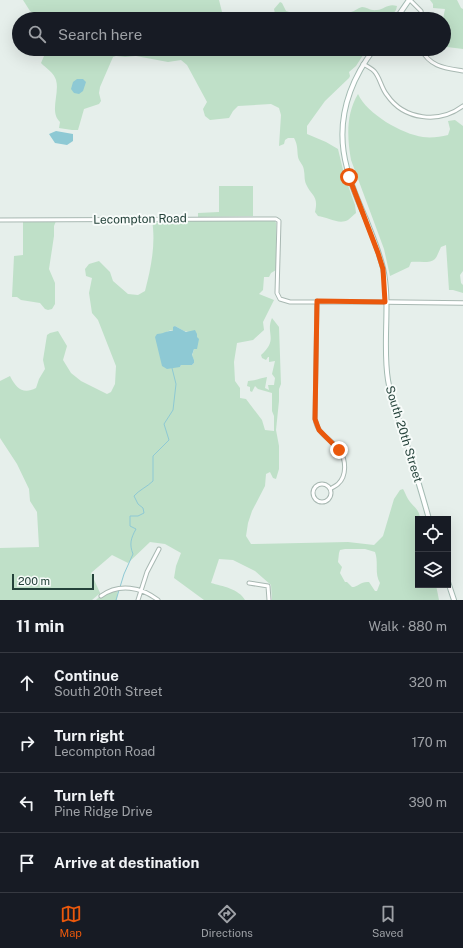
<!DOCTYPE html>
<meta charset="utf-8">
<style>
body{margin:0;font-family:"Public Sans",sans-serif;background:#242831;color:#f1f3f6}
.controls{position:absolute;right:12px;bottom:12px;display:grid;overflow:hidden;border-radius:0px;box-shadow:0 4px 16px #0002}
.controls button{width:36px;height:36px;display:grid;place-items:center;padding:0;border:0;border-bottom:1px solid #363941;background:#171b24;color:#f1f3f6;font:20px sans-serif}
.scale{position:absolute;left:12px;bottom:10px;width:82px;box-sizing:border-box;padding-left:4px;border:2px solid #24423a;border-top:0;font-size:11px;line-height:14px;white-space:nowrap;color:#24423a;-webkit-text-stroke:3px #f7fbf9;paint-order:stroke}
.stop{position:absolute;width:12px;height:12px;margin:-9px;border:3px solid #ea580c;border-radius:50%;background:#fff}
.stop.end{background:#ea580c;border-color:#fff;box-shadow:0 1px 4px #0008}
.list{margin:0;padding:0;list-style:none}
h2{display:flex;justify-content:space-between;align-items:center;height:52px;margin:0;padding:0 16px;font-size:17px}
h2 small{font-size:13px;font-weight:400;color:#9ea1a6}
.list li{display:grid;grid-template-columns:26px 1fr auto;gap:12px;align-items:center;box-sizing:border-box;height:60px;padding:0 16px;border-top:1px solid #363941}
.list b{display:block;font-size:15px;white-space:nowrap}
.list p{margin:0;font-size:13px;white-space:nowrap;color:#9ea1a6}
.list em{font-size:13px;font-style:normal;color:#9ea1a6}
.icon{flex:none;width:22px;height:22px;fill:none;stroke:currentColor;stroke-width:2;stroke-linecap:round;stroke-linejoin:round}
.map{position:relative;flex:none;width:463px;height:600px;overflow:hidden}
.search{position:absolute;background:#171b24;box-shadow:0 4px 16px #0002;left:12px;right:12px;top:12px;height:44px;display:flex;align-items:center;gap:10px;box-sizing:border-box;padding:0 14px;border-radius:22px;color:#9ea1a6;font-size:15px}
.sheet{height:292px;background:#171b24}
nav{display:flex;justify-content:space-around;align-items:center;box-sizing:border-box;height:56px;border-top:1px solid #363941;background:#171b24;font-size:11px;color:#9ea1a6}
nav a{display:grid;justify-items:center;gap:2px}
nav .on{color:#ea580c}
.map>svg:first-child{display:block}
.green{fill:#bfe0c8;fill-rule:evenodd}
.water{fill:#8ec9d4}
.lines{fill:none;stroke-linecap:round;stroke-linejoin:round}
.stream{stroke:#8ec9d4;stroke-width:1}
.minor-casing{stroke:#a8b8b2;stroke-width:5}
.tertiary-casing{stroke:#a8b8b2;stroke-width:5.5}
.secondary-casing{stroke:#a4bbb3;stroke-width:6}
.minor{stroke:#fff;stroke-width:3}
.tertiary{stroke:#fff;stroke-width:3.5}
.secondary{stroke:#fff;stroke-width:4}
.route{stroke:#ea580c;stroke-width:5}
.labels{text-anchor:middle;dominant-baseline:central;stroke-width:4;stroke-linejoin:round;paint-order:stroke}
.street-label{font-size:12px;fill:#24423a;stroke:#f7fbf9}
</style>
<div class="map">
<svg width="463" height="600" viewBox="0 0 463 600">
<rect width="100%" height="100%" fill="#e6efeb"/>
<path class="green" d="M23 0H219L223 16 225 19H40L30 11Z
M430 0H457L461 8 463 9V49L447 47 444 43 443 19 445 9 433 8V4Z
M280 2 282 3 286 11C297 15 309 12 320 12 331 12 340 14 351 12 355 11 358 8 362 7 367 7 370 11 377 10 385 9 388 3 397 6L396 10 389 19H276L274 9Z
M47 49H367L356 66 349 72 350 76 349 78 325 101 307 126V134L326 142 338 149 344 174 355 205 356 213C353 215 351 218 348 220 339 225 327 217 318 216L315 212C319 195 311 196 306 184 304 179 305 176 304 171 304 165 299 162 298 157 297 150 298 145 294 138H288L285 140 284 144 279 146 281 115 279 108 271 104 238 106 233 111 229 118 210 120 205 116 203 109 207 102 187 65 181 60 168 62 136 56 125 57 116 56 113 57 100 87 99 93 101 101 99 104 84 109 78 130H72L59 128 60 122C49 112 60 93 56 80 54 73 46 68 41 63Z
M358 94C367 114 402 134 423 137 431 138 440 137 448 135L450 129 448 121 455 120 463 126V271L460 275 461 283 463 285V293L453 290H449L446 245 441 247C439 251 437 257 435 259 430 264 418 261 411 262L409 267 390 276 384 249 351 160C347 137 346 114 358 94Z
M219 186H253V216L198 217V213L219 212Z
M152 220H267L275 221 276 223V270L271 273 269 277H264L263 290 259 294 274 300 263 322 264 330 253 340 237 343 234 362 235 381 240 388V398L246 399 262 420 265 430 274 431V416L272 411V393L258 389 255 386 252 392 250 391V387L247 386 248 381C255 381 260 378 267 377L265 388 269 390 268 385H274L275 378 272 374 275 361 269 362V357H268L266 360 262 358 261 355C279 339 265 334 272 318L279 327 281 384 279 389V401L276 430 279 446V469L276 479 273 478 270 472 266 474 265 486 252 511 248 523 246 536 251 544 348 542 374 545 383 536 394 499 400 490 403 489C405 492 406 496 408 499 412 506 420 509 420 519H418V585H436L439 600H272L271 585 255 571 233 560 219 559 211 583C222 586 239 589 245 600H204L174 578 176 566 181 553 165 544 150 542 128 563 112 555 91 573 101 595 118 591 117 600H96L100 596 99 594 92 600H0V548L39 547 37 512 30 501 29 489 17 464 0 438V381L10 376C16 388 23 395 36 388L39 379 45 369 43 360 47 335 50 333 58 331 67 346 63 360 71 373 81 381 107 394 111 392 115 384 116 366 98 320 92 313 89 293 92 278 86 276 85 269 89 264 99 261 110 272 113 281 128 294 138 295 145 291C151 268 156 244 152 220ZM175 326 184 331 189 332 197 349H194L192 356 194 360V363L192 365H181L180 367 157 334H162L171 330 173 331ZM345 549H365L375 552C379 563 374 573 380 583L377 591H375L369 582C361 581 358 587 352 587L347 582H345L340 573 342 567 338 562 339 553 340 550Z
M56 221 54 226V236L49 269 55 283V304L52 309 48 310 45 309 40 303 21 300 17 297H12L14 256 23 255V222Z"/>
<path class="water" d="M77 79H83L86 82 83 91 79 94 74 93 71 89 73 82Z
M56 131 73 134V141L67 145 55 143 49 134Z
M175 326 186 332 195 330 197 334V337L199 339 197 349H194L192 355 194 360V363L192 365H181L180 367 167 369 162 366 155 337 157 334C163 334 169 330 173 331V327Z"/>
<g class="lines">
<path class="stream" d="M116 600 124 574 133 554C129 544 131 538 136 529L130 526V516H138L144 513 143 508 138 504 134 496C139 490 147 487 153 481V456L169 440 164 424 173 410 176 384 172 368"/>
<g class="minor-casing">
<path id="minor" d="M410 0 421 11 423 19
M421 49C430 67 445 68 463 71
M363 64C367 66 371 68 374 71 380 77 381 88 387 95 404 120 439 124 463 106
M0 220 276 219 279 221 277 293 280 299 290 302H385
M317 301 315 419C318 436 331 438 340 451 346 460 347 476 338 484 336 486 333 487 330 489
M313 493a9 9 0 1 1 18 0a9 9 0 1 1-18 0Z
M249 583 268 586 269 600
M101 596C119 583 141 587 158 600
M138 600 147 572 159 549"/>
</g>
<g class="tertiary-casing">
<path id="tertiary" d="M385 302 463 303"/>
</g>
<g class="secondary-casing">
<path id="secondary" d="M396 19 409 0
M374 49C347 85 335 124 347 168 351 186 359 203 366 219 372 235 379 251 383 268 391 304 382 343 388 380 391 398 397 415 403 432 412 461 421 490 429 519
M448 582 454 600"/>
</g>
<use href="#minor" class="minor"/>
<use href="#tertiary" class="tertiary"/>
<use href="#secondary" class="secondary"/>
</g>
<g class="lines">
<path class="route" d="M339 450 319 430 315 419 317 301 385 302 383 269 378 253 349 177"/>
</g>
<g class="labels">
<g class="street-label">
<text transform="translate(140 219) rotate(-1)">Lecompton Road</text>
<text transform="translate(404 434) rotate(73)">South 20th Street</text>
</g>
</g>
</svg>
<div class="controls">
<button><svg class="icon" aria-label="locate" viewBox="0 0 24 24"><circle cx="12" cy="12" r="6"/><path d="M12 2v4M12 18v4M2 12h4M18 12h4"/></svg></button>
<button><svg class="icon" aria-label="layers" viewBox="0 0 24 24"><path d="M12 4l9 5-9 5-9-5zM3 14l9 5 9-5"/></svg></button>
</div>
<div class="scale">200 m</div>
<div class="stop" style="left:349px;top:177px"></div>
<div class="stop end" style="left:339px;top:450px"></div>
<div class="search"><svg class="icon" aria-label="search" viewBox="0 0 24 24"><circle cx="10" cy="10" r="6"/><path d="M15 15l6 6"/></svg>Search here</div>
</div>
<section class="sheet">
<h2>11 min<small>Walk · 880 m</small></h2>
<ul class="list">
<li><svg class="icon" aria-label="ahead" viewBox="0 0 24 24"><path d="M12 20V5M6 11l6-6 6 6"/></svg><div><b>Continue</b><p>South 20th Street</p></div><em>320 m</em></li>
<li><svg class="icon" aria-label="right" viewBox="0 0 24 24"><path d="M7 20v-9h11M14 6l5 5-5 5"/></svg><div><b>Turn right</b><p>Lecompton Road</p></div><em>170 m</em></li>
<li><svg class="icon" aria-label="left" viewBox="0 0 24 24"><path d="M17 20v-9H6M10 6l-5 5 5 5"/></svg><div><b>Turn left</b><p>Pine Ridge Drive</p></div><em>390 m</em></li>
<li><svg class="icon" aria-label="arrive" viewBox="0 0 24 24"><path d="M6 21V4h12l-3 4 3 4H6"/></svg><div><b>Arrive at destination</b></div></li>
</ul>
</section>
<nav>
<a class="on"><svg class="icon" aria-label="map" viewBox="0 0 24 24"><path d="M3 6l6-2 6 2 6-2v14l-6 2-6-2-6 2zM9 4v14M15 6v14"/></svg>Map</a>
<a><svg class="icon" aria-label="directions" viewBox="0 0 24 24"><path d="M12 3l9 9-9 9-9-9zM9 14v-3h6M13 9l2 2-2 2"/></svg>Directions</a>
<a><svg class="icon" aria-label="saved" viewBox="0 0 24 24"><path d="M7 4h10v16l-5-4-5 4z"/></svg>Saved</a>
</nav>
